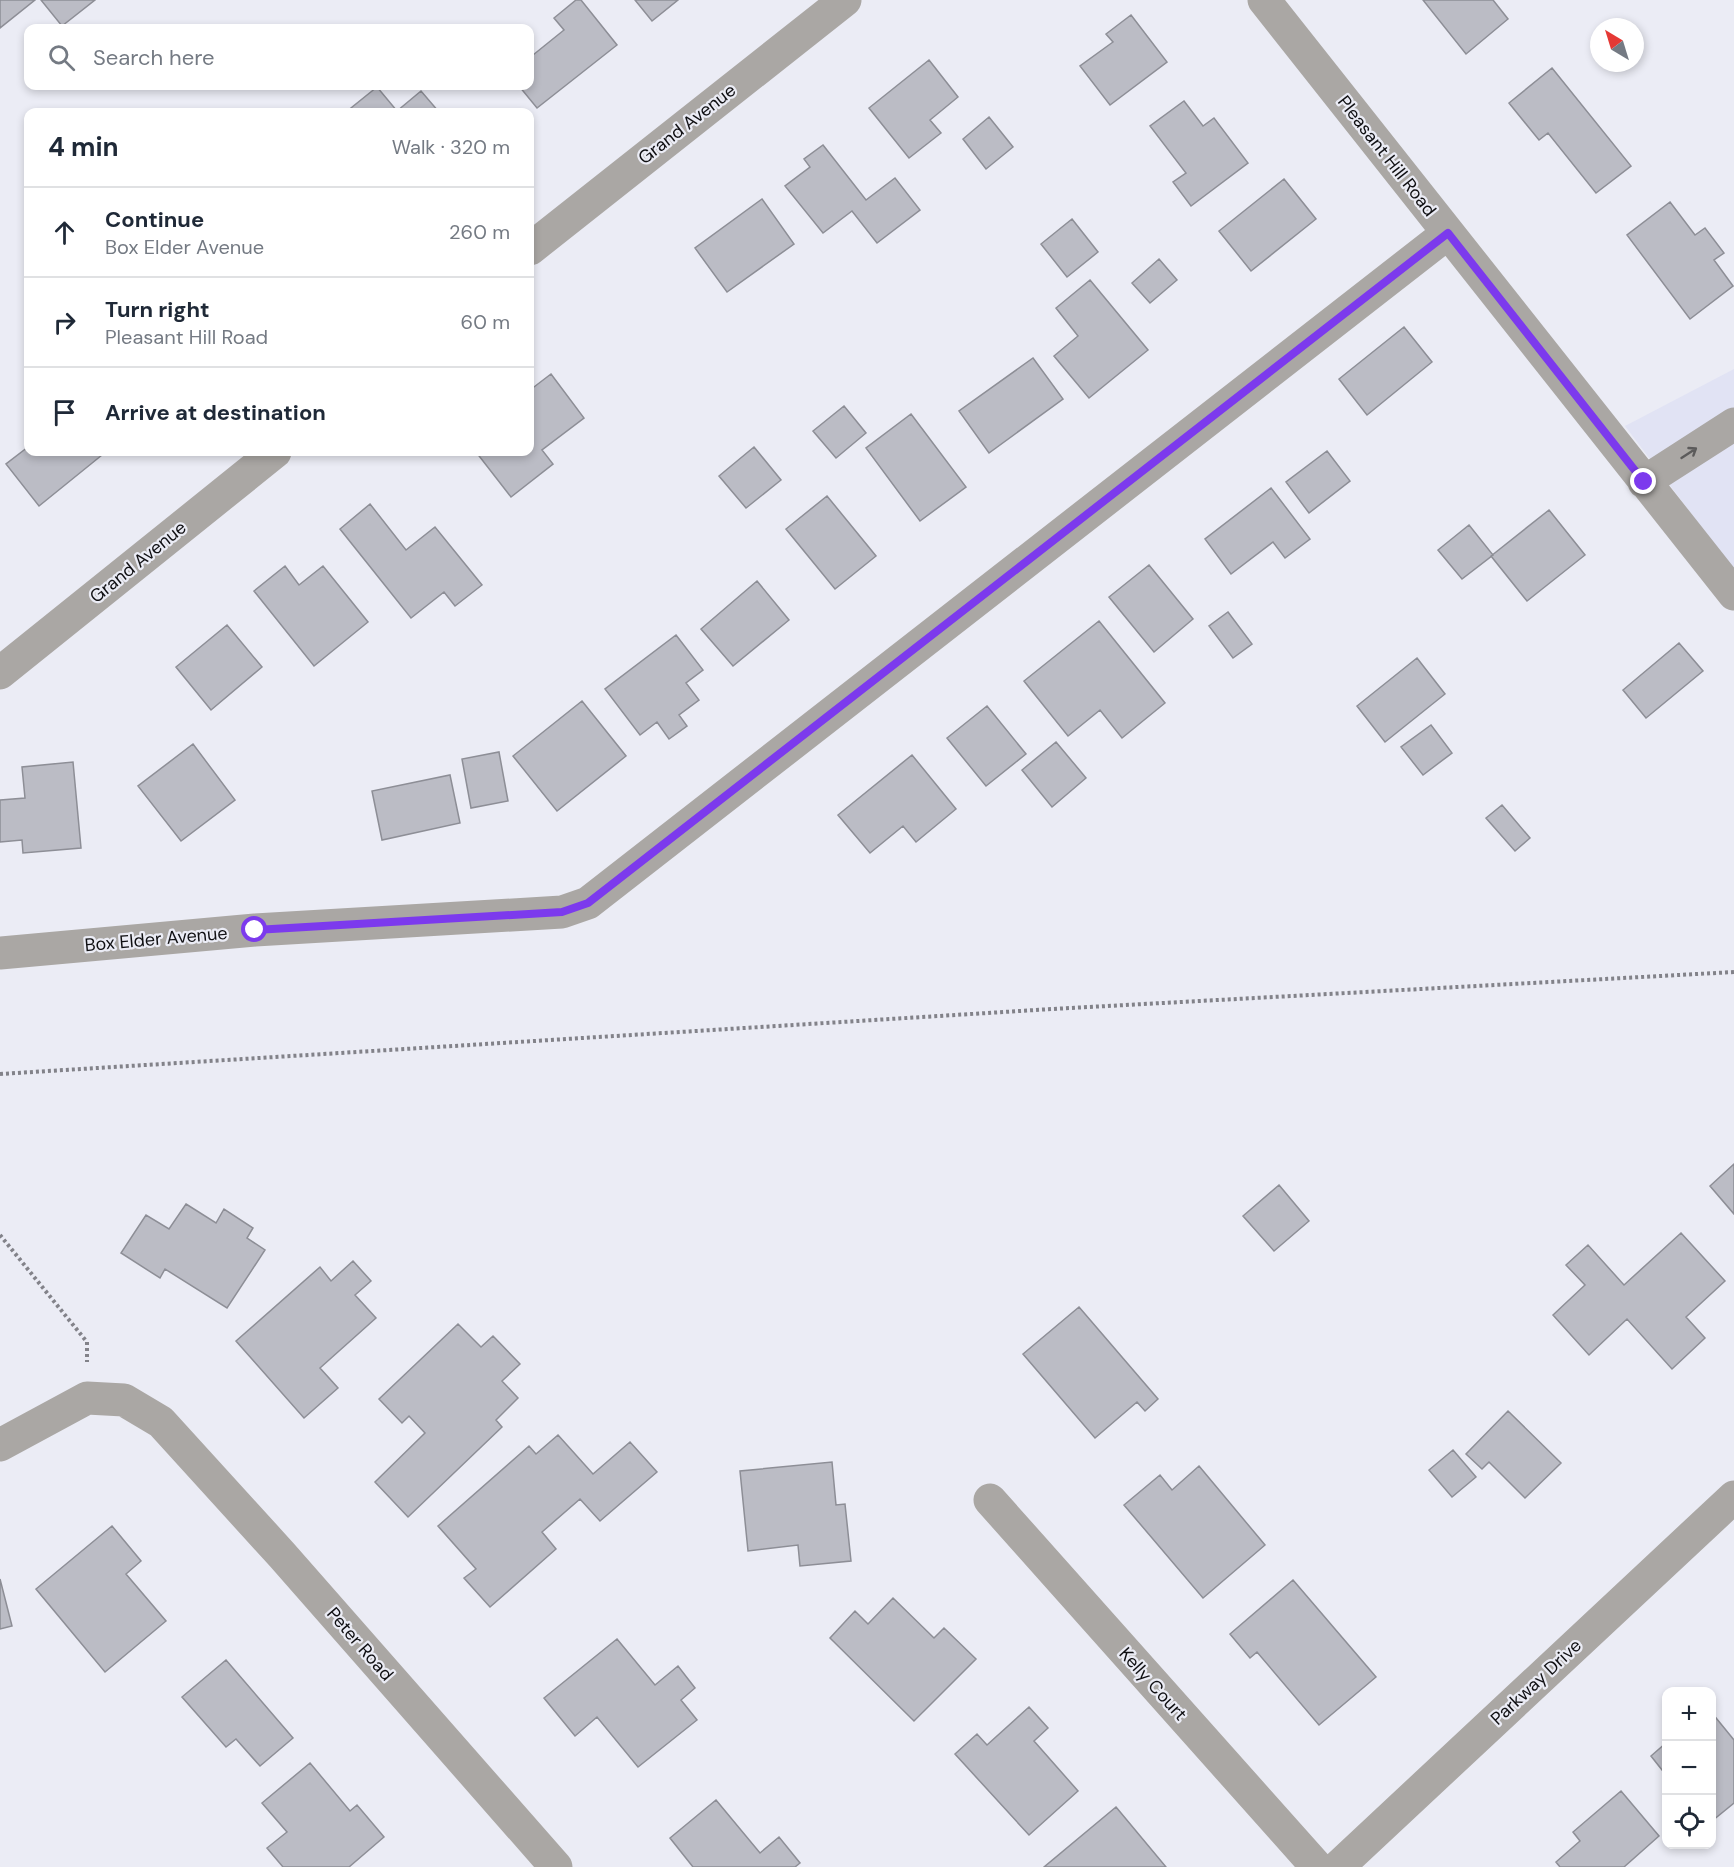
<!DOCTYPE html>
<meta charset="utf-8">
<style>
body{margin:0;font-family:"DM Sans",sans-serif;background:#f6f6f7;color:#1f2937}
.controls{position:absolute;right:18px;bottom:18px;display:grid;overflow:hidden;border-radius:12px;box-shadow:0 3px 9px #0003}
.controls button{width:54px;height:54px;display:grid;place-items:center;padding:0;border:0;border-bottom:2px solid #e0e1e3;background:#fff;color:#1f2937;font:30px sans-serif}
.compass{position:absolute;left:1590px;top:18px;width:54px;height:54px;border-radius:50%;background:#fff;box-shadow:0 3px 9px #0003;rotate:322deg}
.stop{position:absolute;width:18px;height:18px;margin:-14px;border:4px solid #7c3aed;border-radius:50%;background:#fff}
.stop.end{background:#7c3aed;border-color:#fff;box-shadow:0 2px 6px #0008}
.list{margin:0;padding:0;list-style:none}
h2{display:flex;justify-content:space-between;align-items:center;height:78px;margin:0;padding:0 24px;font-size:26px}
h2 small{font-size:20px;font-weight:400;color:#747a83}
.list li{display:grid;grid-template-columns:39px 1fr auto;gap:18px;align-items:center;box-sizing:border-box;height:90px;padding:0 24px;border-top:2px solid #e0e1e3}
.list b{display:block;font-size:22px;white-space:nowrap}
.list p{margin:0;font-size:20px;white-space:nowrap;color:#747a83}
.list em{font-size:20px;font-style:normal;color:#747a83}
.icon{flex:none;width:33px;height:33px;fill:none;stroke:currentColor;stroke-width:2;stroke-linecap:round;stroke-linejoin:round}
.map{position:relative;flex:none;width:1734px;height:1867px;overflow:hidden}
.search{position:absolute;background:#fff;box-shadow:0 3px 9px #0003;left:24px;top:24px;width:510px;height:66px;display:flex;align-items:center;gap:15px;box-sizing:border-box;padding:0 21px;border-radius:12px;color:#747a83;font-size:22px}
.panel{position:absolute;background:#fff;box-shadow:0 3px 9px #0003;left:24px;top:108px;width:510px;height:348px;border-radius:12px}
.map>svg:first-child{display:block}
.built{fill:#e1e3f4}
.building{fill:#bbbcc5;stroke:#8d8e96;stroke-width:1.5}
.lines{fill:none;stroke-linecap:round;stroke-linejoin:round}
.path{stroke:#828289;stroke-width:4;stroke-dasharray:3 3;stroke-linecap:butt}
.minor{stroke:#aaa7a4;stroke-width:33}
.oneway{stroke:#5c5b5b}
.route{stroke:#7c3aed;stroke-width:8}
.labels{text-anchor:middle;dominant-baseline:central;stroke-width:4.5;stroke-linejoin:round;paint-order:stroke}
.street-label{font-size:18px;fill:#0f0f12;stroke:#ebecf5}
</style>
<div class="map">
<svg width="1734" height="1867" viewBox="0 0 1734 1867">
<rect width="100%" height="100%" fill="#ebecf5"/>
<path class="built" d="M1734 369V570L1625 426Z"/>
<path class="building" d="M0 0H35L0 28Z
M41 0H95L62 26Z
M576 0H581L617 45 537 108 519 86H530V51L533 55 564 30 554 18Z
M635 0H678L652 21Z
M1423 0H1493L1508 19 1466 54Z
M1131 15 1167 62 1110 105 1080 66 1113 42 1106 34Z
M929 60 958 97 930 120 941 133 909 158 869 108Z
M1552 68 1631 166 1596 193 1548 133 1539 140 1509 103Z
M377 87 397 111 421 91 439 112H346Z
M1184 101 1203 126 1214 118 1248 163 1191 206 1173 182 1186 173 1150 126Z
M989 117 1013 147 986 169 963 139Z
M823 145 866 200 895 178 920 210 877 243 852 211 823 233 785 186 810 167 804 159Z
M1284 179 1316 219 1251 271 1219 231Z
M762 199 794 244 727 292 695 248Z
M1670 202 1695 235 1705 228 1724 253 1714 260 1733 286 1690 319 1627 235Z
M1072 219 1098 252 1067 277 1041 244Z
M1159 259 1177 280 1150 303 1132 283Z
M1090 280 1148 350 1089 398 1054 356 1078 336 1056 308Z
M1404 327 1432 362 1367 415 1339 379Z
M1033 358 1063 399 989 453 959 411Z
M551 374 584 418 542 450 553 464 511 497 476 452H530V390Z
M844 406 866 433 836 458 813 431Z
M911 414 966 487 920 521 866 448Z
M28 447V452H99L102 455 39 506 6 464Z
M754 447 781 480 746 508 719 476Z
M1327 451 1350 481 1309 513 1286 482Z
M1271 488 1310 539 1285 558 1273 542 1231 574 1205 539Z
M827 496 876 556 835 589 786 529Z
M370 504 406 550 435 527 482 585 455 606 444 592 411 618 340 529Z
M1549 510 1585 555 1527 601 1491 556Z
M1469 525 1493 555 1462 579 1438 550Z
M1149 565 1193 619 1154 652 1109 597Z
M285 566 299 585 323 566 368 622 314 666 254 591Z
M757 581 789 620 733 666 701 629Z
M1228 612 1252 644 1233 658 1209 626Z
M1099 621 1165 703 1122 738 1100 710 1068 736 1024 681Z
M227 625 262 667 211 710 176 667Z
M676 635 703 670 686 683 699 700 679 715 687 726 669 739 657 722 640 735 605 689Z
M1679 643 1703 671 1646 718 1623 690Z
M1417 658 1445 694 1385 742 1357 706Z
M582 701 626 756 557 811 513 756Z
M987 706 1026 754 986 786 947 738Z
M1431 725 1452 753 1423 775 1401 747Z
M1056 742 1086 778 1052 807 1022 770Z
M193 744 235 800 181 841 138 786Z
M499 752 508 801 471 808 462 759Z
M912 755 956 809 916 842 903 826 870 853 838 815Z
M73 762 81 848 23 853 22 840 0 842V800L25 798 22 767Z
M450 775 460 823 382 840 372 791Z
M1502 805 1530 838 1515 851 1486 818Z
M1734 1164V1214L1710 1186Z
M1279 1185 1309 1221 1274 1251 1243 1216Z
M186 1204 216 1223 224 1209 253 1228 247 1238 265 1250 227 1308 165 1269 160 1278 121 1253 146 1215 169 1229Z
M1681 1233 1725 1281 1686 1317 1705 1338 1672 1369 1627 1319 1589 1355 1553 1315 1585 1285 1566 1265 1588 1245 1624 1285Z
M353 1261 371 1281 355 1295 376 1318 320 1368 338 1388 304 1418 236 1341 320 1267 331 1281Z
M1079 1307 1158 1399 1145 1411 1137 1402 1095 1438 1023 1354Z
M458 1324 481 1347 493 1336 520 1364 502 1381 518 1398 496 1420 502 1427 408 1517 375 1482 425 1433 409 1416 402 1423 379 1399Z
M1508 1411 1561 1463 1525 1498 1489 1462 1482 1469 1466 1454Z
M558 1435 593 1474 630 1442 657 1472 600 1521 580 1499 542 1532 556 1549 490 1607 464 1578 476 1569 438 1526 529 1446 536 1454Z
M1453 1450 1476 1477 1452 1497 1429 1470Z
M832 1462 836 1505 845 1504 851 1561 800 1566 798 1545 748 1551 740 1471Z
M1199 1466 1265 1545 1203 1598 1124 1505 1160 1475 1172 1490Z
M112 1526 141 1561 126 1574 166 1621 105 1672 36 1589Z
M0 1579 12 1626 0 1629Z
M1293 1580 1376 1677 1319 1725 1257 1652 1250 1658 1230 1634Z
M893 1598 934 1638 944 1628 976 1659 914 1721 830 1638 855 1611 868 1624Z
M617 1639 655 1685 678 1666 695 1688 681 1700 697 1720 638 1767 597 1717 575 1736 544 1698Z
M226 1660 293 1738 260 1766 236 1739 226 1747 182 1697Z
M1029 1707 1048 1728 1034 1741 1078 1791 1029 1835 955 1754 977 1734 987 1745Z
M1712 1713 1734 1740V1803L1712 1821Z
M1666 1743V1775L1651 1756Z
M310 1763 350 1811 357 1805 384 1837 349 1867H283L267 1848 287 1832 262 1803Z
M1621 1791 1659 1836 1624 1867H1560L1556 1862 1580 1841 1573 1832Z
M716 1800 760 1853 779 1837 800 1863 795 1867H693L670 1838Z
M1116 1807 1166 1867H1044Z"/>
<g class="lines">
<path class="path" d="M0 1074 1052 1009 1734 972
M0 1235 87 1342V1362"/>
<path class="minor" d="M1264 0 1734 594
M530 249 845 0
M1644 482 1734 424
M0 673 275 452
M0 953 255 930 562 912 588 903 1448 233
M0 1445 87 1398 124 1400 161 1422 282 1555 556 1867
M990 1500 1317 1867
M1338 1867 1734 1497"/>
</g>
<defs><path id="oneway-shaft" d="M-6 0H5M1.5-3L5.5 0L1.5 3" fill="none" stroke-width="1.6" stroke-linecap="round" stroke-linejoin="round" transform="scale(1.5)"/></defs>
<use class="oneway" href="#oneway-shaft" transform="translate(1689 453) rotate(-33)"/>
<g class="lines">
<path class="route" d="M255 930 562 912 588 903 1448 233 1644 482"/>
</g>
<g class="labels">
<g class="street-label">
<text transform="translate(687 124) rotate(-38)">Grand Avenue</text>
<text transform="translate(1387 156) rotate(52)">Pleasant Hill Road</text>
<text transform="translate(138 562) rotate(-39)">Grand Avenue</text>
<text transform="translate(156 939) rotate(-5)">Box Elder Avenue</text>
<text transform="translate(360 1644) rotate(49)">Peter Road</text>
<text transform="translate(1536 1682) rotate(-43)">Parkway Drive</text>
<text transform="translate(1153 1684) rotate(48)">Kelly Court</text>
</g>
</g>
</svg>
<div class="controls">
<button>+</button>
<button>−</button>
<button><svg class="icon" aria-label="locate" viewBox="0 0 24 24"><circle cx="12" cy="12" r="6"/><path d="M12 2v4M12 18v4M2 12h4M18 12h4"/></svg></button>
</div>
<svg class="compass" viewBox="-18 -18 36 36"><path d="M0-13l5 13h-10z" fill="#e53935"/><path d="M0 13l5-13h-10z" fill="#747a83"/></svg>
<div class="stop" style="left:255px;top:930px"></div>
<div class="stop end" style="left:1644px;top:482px"></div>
<div class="search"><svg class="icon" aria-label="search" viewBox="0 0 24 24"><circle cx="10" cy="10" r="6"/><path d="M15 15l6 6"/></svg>Search here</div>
<section class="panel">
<h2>4 min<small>Walk · 320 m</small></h2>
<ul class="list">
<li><svg class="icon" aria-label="ahead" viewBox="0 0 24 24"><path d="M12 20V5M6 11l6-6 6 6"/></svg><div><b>Continue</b><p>Box Elder Avenue</p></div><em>260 m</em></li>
<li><svg class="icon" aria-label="right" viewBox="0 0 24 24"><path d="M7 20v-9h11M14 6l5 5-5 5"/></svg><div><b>Turn right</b><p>Pleasant Hill Road</p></div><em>60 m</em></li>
<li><svg class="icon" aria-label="arrive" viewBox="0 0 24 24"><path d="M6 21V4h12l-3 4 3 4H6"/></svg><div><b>Arrive at destination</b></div></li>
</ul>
</section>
</div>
